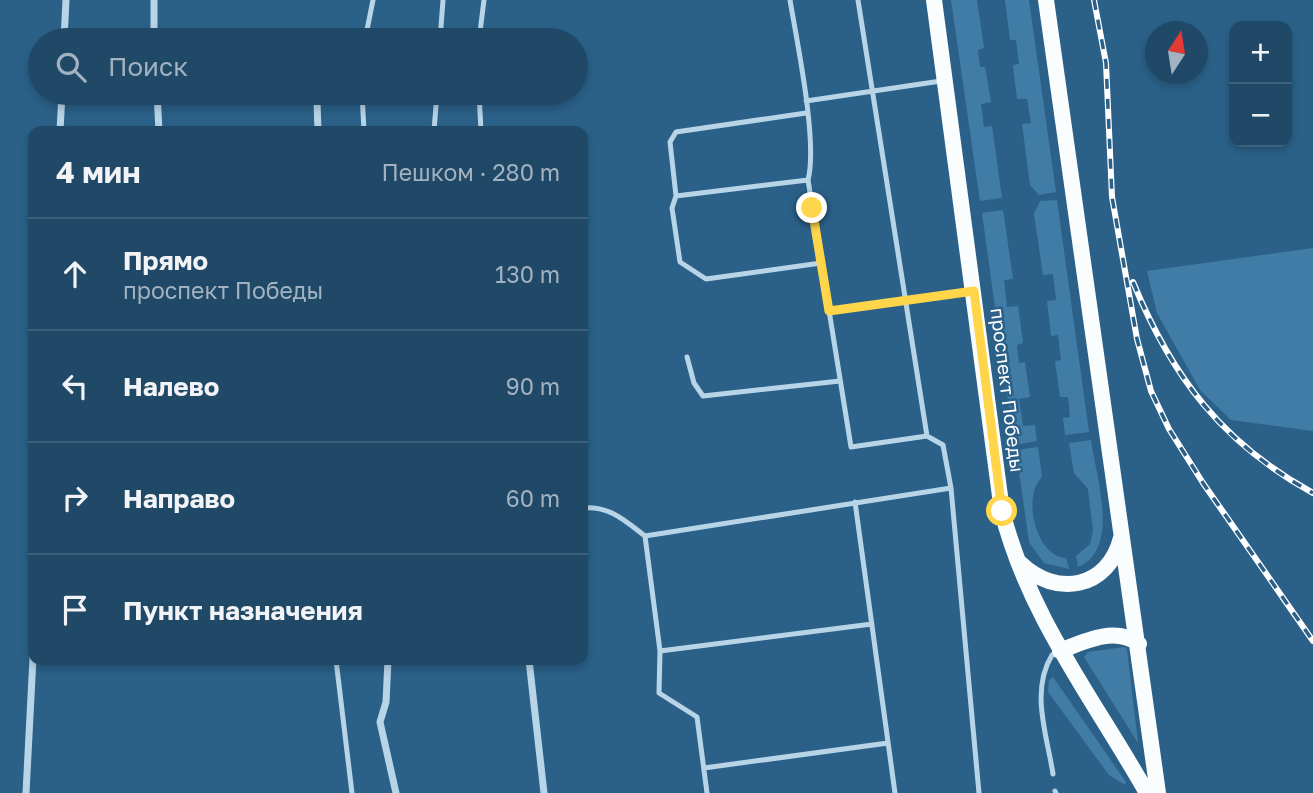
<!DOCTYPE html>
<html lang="ru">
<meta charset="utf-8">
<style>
body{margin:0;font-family:"Golos Text",sans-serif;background:#2d5370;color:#f1f3f6}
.controls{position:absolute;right:21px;top:21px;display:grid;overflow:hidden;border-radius:14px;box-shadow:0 4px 10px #0003}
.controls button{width:63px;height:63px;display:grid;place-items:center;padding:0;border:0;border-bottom:2px solid #3d617b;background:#204967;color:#f1f3f6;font:35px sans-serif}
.compass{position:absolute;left:1145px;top:21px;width:63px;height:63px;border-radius:50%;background:#204967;box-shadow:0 4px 10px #0003;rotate:12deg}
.stop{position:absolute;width:21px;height:21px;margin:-16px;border:5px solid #ffd54a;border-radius:50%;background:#fff}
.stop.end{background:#ffd54a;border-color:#fff;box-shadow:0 2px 7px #0008}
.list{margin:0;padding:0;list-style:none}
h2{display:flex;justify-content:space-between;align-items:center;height:91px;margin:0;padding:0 28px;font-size:30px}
h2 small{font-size:23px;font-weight:400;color:#a2b2c0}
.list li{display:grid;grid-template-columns:46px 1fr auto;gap:21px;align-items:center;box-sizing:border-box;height:112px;padding:0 28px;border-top:2px solid #3d617b}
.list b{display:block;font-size:26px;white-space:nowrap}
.list p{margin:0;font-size:23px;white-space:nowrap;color:#a2b2c0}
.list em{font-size:23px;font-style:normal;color:#a2b2c0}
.icon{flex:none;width:38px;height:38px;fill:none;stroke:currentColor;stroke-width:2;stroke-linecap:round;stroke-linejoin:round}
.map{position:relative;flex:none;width:1313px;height:793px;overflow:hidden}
.search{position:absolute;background:#204967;box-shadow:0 4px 10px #0003;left:28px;top:28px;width:560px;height:77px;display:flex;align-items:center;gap:18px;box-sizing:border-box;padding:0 24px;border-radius:38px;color:#a2b2c0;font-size:26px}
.panel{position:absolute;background:#204967;box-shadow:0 4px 10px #0003;left:28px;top:126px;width:560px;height:539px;border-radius:14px}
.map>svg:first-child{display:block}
.green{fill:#407ca5}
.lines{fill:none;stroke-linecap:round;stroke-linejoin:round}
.service{stroke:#b8d5e8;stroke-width:5}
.minor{stroke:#b8d5e8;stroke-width:7}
.primary{stroke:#fafdfe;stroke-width:16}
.rail-casing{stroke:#fff;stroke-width:6}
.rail{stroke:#2b6189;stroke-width:3.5;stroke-dasharray:10;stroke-linecap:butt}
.route{stroke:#ffd54a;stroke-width:9}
.labels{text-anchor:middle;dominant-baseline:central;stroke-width:5;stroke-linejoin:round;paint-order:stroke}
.street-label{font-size:19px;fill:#fff;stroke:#2b6189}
</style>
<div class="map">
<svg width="1313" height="793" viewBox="0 0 1313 793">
<rect width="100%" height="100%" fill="#2b6189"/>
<path class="green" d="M951 0H977L984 48 978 50 980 67H985L991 102 981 104 984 127 992 126 1002 198 980 201Z
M1005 0H1029L1056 192 1039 195 1030 185 1022 124 1031 123 1027 99H1017L1013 65 1019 64 1016 40H1010Z
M1057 200 1089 432 1065 435 1063 418 1070 417 1068 397H1060L1055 361 1061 360 1058 335 1051 336 1047 301 1056 300 1053 274 1043 275 1034 214 1040 201Z
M1003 210 1013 279 1004 280 1007 307 1018 306 1023 343 1017 345 1019 363 1025 362 1030 397 1019 399 1023 426 1035 425 1037 441 1014 445 982 213Z
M1313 248V431L1231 420 1200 390 1157 313 1147 271Z
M1091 440C1096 477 1121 549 1078 567L1076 556 1090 544 1093 531 1088 489 1074 473 1069 443Z
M1038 447 1042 477C1022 496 1035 556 1066 558L1069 569 1044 563 1029 542 1016 450Z
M1124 647 1127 649 1138 743 1084 657 1088 652Z
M1053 677 1126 782 1125 785 1109 775 1048 692 1049 680Z"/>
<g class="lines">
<path class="service" d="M790 0C797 42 818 142 808 180L851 447 927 436
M858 0 927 436 943 445 951 488 979 793
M365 40 373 0
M440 40 443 0
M479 40 484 0
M362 93 364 131
M479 93 481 131
M806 101 941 81
M806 113 676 132 670 142 676 196 808 180
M434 131 437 93
M676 196 672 208 680 262 706 279 821 263
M829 311 971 292
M687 357 694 383 703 396 840 381
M855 502 895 793
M583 508C610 506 624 520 645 536
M660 651 872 624
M336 660 352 793
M704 768 888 743
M1053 774C1047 735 1030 691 1052 655L1058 652
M1055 791 1056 793
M707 793 697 717 659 693 660 651 645 536 951 488"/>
<path class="minor" d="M64 40 66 0
M154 40V0
M157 93 159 131
M317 101 318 131
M60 131 62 93
M388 660 386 702 380 722 396 793
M529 660 544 793
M26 793 33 658"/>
<path class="primary" d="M934 0 1002 511C1028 616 1095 701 1147 793
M1046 0 1158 793
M1020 563C1056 598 1108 589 1121 538
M1060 651C1085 641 1115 626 1139 644"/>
<g class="rail-casing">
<path id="rail" d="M1094 0 1106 63 1112 197 1137 339 1151 391 1169 429 1203 483 1313 641
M1133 282C1172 377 1222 443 1313 493"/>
</g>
<use href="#rail" class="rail"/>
</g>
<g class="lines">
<path class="route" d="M812 208 829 311 974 291 1002 511"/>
</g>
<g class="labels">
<g class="street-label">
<text transform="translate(1008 390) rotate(83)">проспект Победы</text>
</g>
</g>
</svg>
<div class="controls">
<button>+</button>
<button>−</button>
</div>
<svg class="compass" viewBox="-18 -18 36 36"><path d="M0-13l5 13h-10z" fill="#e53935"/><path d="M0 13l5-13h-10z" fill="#a2b2c0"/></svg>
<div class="stop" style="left:1002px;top:511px"></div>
<div class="stop end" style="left:812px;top:208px"></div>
<div class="search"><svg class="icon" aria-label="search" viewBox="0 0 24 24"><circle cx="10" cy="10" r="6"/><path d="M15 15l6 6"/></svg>Поиск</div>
<section class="panel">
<h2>4 мин<small>Пешком · 280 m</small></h2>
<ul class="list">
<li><svg class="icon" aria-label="ahead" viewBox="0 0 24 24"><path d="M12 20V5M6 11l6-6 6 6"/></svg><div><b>Прямо</b><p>проспект Победы</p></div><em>130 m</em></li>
<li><svg class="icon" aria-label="left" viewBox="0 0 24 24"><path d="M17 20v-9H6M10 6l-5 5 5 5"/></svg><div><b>Налево</b></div><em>90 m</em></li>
<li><svg class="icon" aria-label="right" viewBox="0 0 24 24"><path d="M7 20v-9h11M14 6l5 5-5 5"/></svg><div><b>Направо</b></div><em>60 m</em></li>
<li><svg class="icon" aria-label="arrive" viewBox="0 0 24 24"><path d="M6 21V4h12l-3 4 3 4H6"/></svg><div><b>Пункт назначения</b></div></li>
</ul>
</section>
</div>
